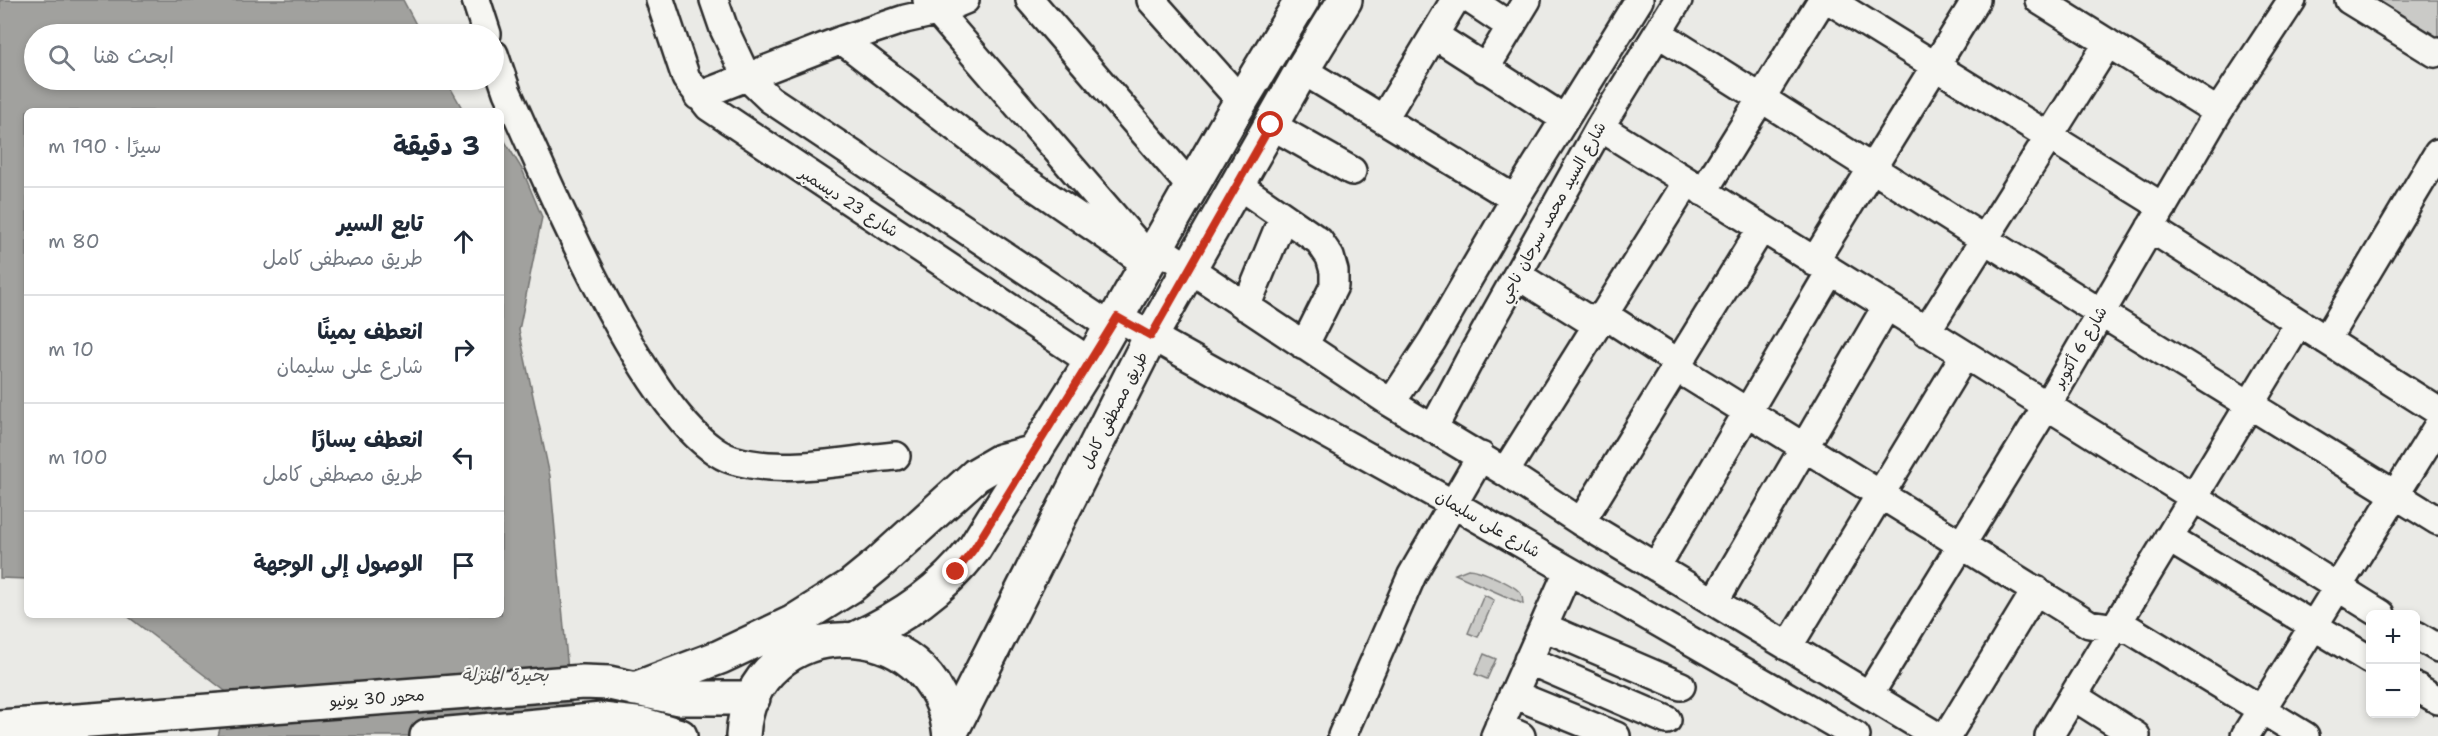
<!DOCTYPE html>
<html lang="ar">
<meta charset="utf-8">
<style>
body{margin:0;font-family:"Shantell Sans","Playpen Sans Arabic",sans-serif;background:#f2f2f3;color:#1f2937;direction:rtl}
.controls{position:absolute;right:18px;bottom:18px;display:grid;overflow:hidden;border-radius:9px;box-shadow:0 3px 9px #0003}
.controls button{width:54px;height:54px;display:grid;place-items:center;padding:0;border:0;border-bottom:2px solid #e0e1e3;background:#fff;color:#1f2937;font:30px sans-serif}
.stop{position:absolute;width:18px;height:18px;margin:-14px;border:4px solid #c8321e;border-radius:50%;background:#fff}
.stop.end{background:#c8321e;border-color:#fff;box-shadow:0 2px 6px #0008}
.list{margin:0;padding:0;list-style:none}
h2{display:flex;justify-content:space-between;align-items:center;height:78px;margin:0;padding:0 24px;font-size:26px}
h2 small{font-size:20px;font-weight:400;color:#747a83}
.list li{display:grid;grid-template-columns:39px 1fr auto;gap:18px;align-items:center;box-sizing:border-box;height:108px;padding:0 24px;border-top:2px solid #e0e1e3}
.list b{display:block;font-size:22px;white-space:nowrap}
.list p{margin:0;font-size:20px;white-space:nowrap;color:#747a83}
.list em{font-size:20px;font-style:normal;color:#747a83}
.icon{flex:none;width:33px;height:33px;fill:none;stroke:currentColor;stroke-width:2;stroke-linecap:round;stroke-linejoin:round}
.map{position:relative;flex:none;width:2438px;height:736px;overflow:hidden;direction:ltr}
.search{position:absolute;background:#fff;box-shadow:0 3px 9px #0003;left:24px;top:24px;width:480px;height:66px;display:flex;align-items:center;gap:15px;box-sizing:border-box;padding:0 21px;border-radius:33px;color:#747a83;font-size:22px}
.panel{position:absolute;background:#fff;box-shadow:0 3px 9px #0003;left:24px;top:108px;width:480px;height:510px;border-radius:9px;direction:rtl}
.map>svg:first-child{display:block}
.green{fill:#cacac7;stroke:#7a7a79;stroke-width:1.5}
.water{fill:#a1a19e;stroke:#727270;stroke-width:1.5}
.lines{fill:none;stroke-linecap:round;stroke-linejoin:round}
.minor-casing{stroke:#2b2b2b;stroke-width:32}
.major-casing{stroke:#2b2b2b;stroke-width:38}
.highway-casing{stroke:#2b2b2b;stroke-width:38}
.minor{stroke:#f6f6f2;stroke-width:27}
.major{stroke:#f6f6f2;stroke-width:33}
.highway{stroke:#f6f6f2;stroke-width:33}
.route{stroke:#c8321e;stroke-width:8}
.labels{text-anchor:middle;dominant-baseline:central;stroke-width:4.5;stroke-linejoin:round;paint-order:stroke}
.street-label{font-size:16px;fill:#2b2b2b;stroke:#f6f6f2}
.water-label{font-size:18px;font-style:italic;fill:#545453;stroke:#f6f6f2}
</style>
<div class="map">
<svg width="2438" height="736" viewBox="0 0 2438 736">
<rect width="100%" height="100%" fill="#eaeae6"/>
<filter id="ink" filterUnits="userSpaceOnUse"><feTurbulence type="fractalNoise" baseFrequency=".0167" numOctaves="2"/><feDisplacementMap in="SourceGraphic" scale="12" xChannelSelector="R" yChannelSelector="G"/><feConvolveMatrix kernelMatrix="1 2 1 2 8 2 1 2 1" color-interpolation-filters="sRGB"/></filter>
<g filter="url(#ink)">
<path class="green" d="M2370 0H2438V42Z
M1468 569C1479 569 1516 585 1521 594 1523 598 1523 600 1523 604L1455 574Z
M1484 595 1494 600 1478 637 1468 633Z
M1484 654 1496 659 1487 679 1475 674Z"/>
<path class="water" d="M0 0H403L421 34H34V80H446L462 108 466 111H27V579L0 578Z
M501 135 522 169 542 217 519 330 550 476 574 736H218L229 694 126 615H501Z"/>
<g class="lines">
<g class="minor-casing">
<path id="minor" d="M476 0 487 34
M660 0 686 78 709 107 1091 362
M714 0 724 29 746 76 770 99 1111 327
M927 0 1142 249
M1030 0 1191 187
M1151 0 1241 101
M1471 0 1510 26
M1829 0 2163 207
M2039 0 2218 112
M2349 0 2435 53 2438 51
M1658 33 2101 313 2438 521
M1434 35 1565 119
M842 40 1016 174 1147 264
M494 54 507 92C544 172 651 435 733 460 784 475 844 460 896 456
M1485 69 1527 0
M1302 70 1515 199
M698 96 842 40 905 19 936 12 965 0
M1384 118 1455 0
M1271 125 1352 171
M1600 127 2381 614
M1238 185 1319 241 1330 257 1334 271V286L1304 346
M1703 192 1822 0
M2150 228 2438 411
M1157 247 1391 403 1505 472 1581 522 1937 736
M1814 262 1976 0
M1517 275 1584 317 1614 321 1668 356 1688 375 2089 624 2131 630 2305 736
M1246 307 1283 217
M1117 317 1453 504 1856 736
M1926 332 2108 43
M2326 340 2438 153
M1391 403 1432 341 1515 199 1639 0
M1433 429 1470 359 1600 127 1678 0
M1505 472 1687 182
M1581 522 1761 229
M2168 538 2370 660
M1656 567 1830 272
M1714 602 1886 307
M1544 627 1681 686
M2416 635 2438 648
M1788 647 1964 356
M1528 660 1667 720
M2416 687 2438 700
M1513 694 1616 736
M1869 695 2046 407 2218 112 2292 0
M2073 696 2136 736
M1499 726 1521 736
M1342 736 1412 575 1481 456
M1495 736 1568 571
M1947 736 2036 590
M2049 736 2299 323
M2245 736 2438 426"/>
</g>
<g class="major-casing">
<path id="major" d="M855 639C903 617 942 590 974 549L1091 362 1232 116 1302 0
M950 734 1151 336 1302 70 1345 0"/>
</g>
<g class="highway-casing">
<path id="highway" d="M635 689 720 657 792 623 851 586 878 564 976 475 1000 461 1035 452
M0 727 583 682 609 683 678 698H753
M427 736 602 720 644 725 680 736
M743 736C750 610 937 605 950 736"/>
</g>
<use href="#minor" class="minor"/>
<use href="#major" class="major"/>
<use href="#highway" class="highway"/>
</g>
</g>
<g class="lines" filter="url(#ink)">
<path class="route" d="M956 572 974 549 1117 317 1151 336 1271 125"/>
</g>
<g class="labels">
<g class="street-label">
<text transform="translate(849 202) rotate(33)">شارع 23 ديسمبر</text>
<text transform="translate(1552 212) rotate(-61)">شارع السيد محمد سرحان ناجي</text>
<text transform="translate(2080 347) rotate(-60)">شارع 6 أكتوبر</text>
<text transform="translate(1114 410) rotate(-63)">طريق مصطفى كامل</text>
<text transform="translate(1488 524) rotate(30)">شارع على سليمان</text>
<text transform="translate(377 698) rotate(-4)">محور 30 يونيو</text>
</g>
<g class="water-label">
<text x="505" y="675">بحيرة المنزلة</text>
</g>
</g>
</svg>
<div class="controls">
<button>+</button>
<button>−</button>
</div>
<div class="stop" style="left:1271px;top:125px"></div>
<div class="stop end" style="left:956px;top:572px"></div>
<div class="search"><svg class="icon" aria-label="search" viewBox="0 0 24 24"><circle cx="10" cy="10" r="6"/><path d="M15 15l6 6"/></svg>ابحث هنا</div>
<section class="panel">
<h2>3 دقيقة<small>سيرًا · 190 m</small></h2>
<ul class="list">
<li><svg class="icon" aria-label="ahead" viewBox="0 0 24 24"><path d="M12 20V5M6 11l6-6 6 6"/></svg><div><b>تابع السير</b><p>طريق مصطفى كامل</p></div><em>80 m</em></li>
<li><svg class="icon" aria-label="right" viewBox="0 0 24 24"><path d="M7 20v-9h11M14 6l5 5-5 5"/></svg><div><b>انعطف يمينًا</b><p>شارع على سليمان</p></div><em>10 m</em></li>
<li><svg class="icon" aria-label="left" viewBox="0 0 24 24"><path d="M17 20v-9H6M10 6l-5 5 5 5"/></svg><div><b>انعطف يسارًا</b><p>طريق مصطفى كامل</p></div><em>100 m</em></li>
<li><svg class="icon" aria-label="arrive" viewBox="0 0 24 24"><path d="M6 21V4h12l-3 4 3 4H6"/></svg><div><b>الوصول إلى الوجهة</b></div></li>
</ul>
</section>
</div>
